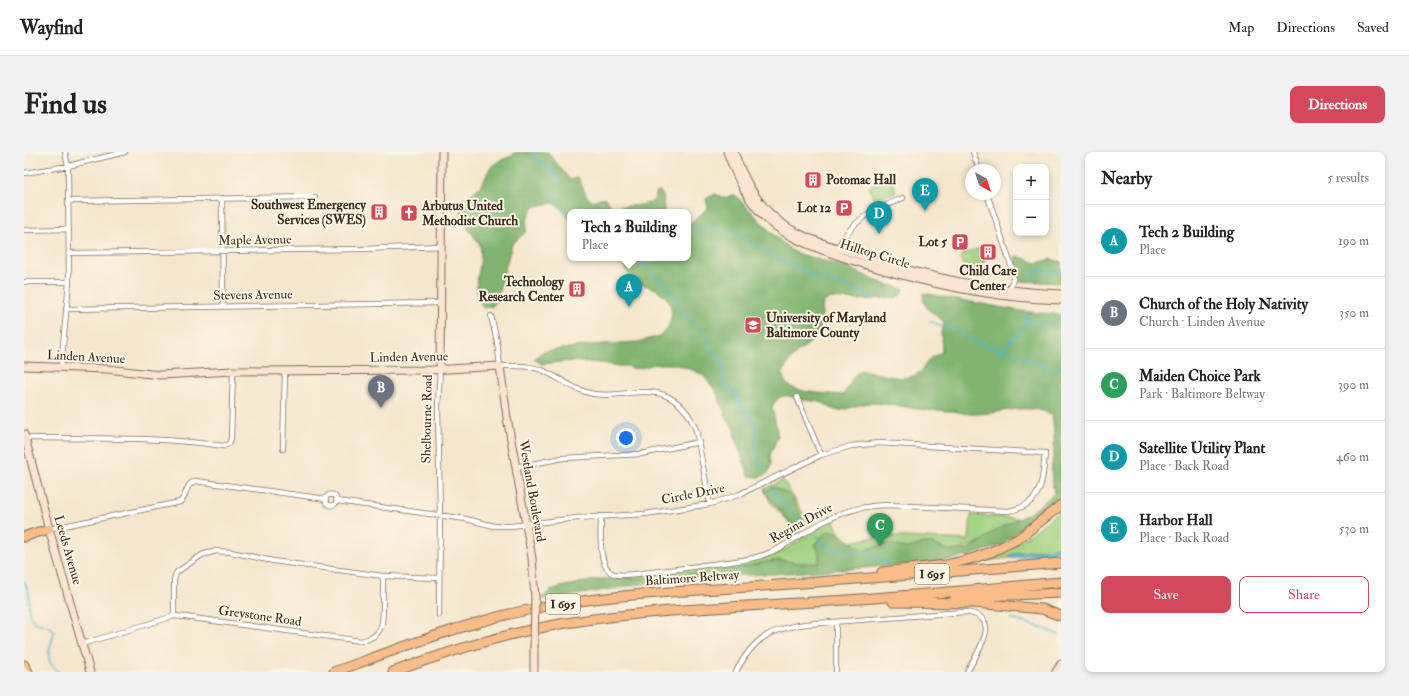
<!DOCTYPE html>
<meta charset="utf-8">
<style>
body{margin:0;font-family:"IM FELL Double Pica",serif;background:#f2f2f2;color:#222}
.controls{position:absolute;right:12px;top:12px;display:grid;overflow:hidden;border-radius:8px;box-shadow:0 2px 6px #0003}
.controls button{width:36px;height:36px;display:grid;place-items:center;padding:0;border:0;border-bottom:1px solid #e0e0e0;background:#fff;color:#222;font:20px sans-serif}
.compass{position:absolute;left:941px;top:12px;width:36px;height:36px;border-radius:50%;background:#fff;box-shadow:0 2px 6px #0003;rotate:141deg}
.you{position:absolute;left:602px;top:286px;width:14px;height:14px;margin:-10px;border:3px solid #fff;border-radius:50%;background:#1a73e8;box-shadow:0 0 0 6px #1a73e833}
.badge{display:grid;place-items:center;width:26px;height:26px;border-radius:50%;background:#d1495b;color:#fff;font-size:13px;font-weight:700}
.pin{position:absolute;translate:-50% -33px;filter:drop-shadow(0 1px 2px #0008)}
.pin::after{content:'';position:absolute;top:21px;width:14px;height:12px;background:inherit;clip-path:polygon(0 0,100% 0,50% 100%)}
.popup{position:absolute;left:543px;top:57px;width:124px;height:52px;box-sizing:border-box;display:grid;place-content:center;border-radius:8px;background:#fff;filter:drop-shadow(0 1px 3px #0005);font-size:13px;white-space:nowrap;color:#767676}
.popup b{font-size:15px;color:#222}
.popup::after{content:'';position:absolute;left:50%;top:100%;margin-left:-8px;border:8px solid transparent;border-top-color:#fff}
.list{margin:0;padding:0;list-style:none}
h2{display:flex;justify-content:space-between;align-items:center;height:52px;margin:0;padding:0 16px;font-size:17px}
h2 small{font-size:13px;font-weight:400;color:#767676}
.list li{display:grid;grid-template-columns:26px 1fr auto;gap:12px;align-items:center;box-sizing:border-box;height:72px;padding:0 16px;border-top:1px solid #e0e0e0}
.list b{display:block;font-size:15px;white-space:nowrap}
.list p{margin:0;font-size:13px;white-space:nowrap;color:#767676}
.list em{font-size:13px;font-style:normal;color:#767676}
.actions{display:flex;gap:8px;padding:12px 16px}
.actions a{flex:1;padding:9px 0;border:1px solid #d1495b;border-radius:8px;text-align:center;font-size:14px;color:#d1495b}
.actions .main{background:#d1495b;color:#fff}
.map{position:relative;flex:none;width:1037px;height:520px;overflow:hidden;border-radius:8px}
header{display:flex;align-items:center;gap:24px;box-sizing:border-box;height:56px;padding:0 20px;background:#fff;border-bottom:1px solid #e0e0e0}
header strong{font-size:19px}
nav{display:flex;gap:22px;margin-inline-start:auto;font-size:14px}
.intro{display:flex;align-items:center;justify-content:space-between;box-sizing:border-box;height:96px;padding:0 24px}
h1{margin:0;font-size:28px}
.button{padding:10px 18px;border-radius:8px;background:#d1495b;color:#fff;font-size:14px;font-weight:700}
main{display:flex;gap:24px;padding:0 24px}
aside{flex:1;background:#fff;border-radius:8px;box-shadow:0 2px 6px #0003}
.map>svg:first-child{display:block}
.green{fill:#a0d281;stroke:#6e7e50}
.forest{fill:#80b46f;stroke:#5e6f46}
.water{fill:#4db4cc;stroke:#446f75}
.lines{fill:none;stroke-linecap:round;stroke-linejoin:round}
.stream{stroke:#4db4cc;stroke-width:1.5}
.street-casing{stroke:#7c6c5c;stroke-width:6}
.secondary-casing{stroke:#7c6c5c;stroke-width:9}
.highway-casing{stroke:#7c6c5c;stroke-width:11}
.street{stroke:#fff;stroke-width:4.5}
.secondary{stroke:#fce5d0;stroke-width:7}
.highway{stroke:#f8bd89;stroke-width:9}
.secondary-bridge-casing{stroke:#7c6c5c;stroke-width:9;stroke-linecap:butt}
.secondary-bridge{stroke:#fce5d0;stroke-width:7}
.labels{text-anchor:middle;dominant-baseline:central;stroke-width:4;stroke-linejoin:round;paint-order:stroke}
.shield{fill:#fcf5e5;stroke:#75675a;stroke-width:1}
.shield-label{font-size:12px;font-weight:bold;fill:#3b2a1e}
.poi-label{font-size:13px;font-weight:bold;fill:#3b2a1e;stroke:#fcf5e5;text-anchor:end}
.street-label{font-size:13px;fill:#3b2a1e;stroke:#fcf5e5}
</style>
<header>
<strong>Wayfind</strong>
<nav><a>Map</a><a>Directions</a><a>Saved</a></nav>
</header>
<div class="intro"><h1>Find us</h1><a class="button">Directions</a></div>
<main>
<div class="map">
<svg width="1037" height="520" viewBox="0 0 1037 520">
<rect width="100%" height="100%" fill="#fcf5e5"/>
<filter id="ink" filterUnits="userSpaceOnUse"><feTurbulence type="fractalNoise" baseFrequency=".025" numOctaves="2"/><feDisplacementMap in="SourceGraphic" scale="8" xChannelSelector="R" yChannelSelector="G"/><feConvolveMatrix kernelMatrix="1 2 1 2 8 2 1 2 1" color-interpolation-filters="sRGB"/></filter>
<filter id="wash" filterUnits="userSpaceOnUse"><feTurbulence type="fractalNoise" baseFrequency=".012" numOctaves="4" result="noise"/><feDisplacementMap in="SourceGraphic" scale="16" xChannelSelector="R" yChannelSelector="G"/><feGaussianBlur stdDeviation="0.9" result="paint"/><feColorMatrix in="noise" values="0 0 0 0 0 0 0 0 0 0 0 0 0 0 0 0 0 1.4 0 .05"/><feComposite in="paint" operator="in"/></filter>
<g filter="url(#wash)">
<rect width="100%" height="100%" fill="#f5e7ce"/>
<path class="green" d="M868 27 872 40 849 47 845 35Z
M956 96 961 110 957 112 958 114 953 115 937 112 939 111 936 108 938 103Z
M759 328 785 370 770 379 762 367 746 350 740 337Z
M1037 358V395L991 401 986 403 985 406 962 409 958 407 980 399 1008 381Z
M947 363 994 366 963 387 935 398 834 405 823 411 575 431 598 426 729 409 759 399 792 378 810 369 817 385 823 390H829L850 385 861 384 945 388Z"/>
<path class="forest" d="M492 0H524L545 27 548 28 553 25 555 27 562 43 567 49C573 47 575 46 582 47L587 55C595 55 625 54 630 48 632 45 631 42 633 39H636L639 44 640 60H546V68L538 57 530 51 511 54C504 62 502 69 502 80L488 92 473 146 469 154 459 156C445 133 460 117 456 93 455 90 451 86 449 83 439 71 436 66 436 50 444 44 454 39 459 30 463 24 463 19 468 14 475 7 485 7 492 0Z
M691 42 701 46 710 42 752 85 767 98 775 102 825 116 860 132 880 137 874 145 836 148 807 146 799 150 796 180 790 187 768 205 758 222C759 224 760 229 762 231 769 241 808 242 820 243L829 225 836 218C853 220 881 232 895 221 898 219 899 216 901 213 905 207 911 203 918 200L917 180 920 170C909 158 899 160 899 141L996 159 1037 163V345L1008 367 978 393 945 404 909 411 750 422 661 425 526 447H517L527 438 536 435 576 427 632 426 715 416 736 411 755 408 776 411H795V401L791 392C813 360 824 399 844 397 850 396 856 392 862 392 869 391 876 396 883 396 890 396 897 390 903 391 913 392 922 399 932 399 949 399 959 387 972 378 983 371 996 367 1007 360 1015 355 1023 347 1031 341 1024 324 1029 313 1030 295 1031 285 1029 273 1028 263 1004 249 974 263 947 262 940 262 933 259 926 259 915 258 904 259 893 257 877 254 861 251 845 251 835 252 827 256 818 258 810 260 806 255 799 251 793 249 787 249 781 248 765 245 758 237 748 255L754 284 746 303 747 313 743 322 735 325 725 324 711 286 710 277 704 269 692 239 679 223 669 218 650 212H631L612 217 604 214H594L578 211 547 209 518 212 510 207 518 200 566 193 613 190 633 185 641 180 646 171 648 161 646 150 640 143 632 137 614 131 607 125 593 106H664V73L684 56 682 47Z
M994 104 1012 111 1027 107 1037 110V131L996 129 995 117 991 106V105Z
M751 335 767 344 779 367 774 374 769 375 741 340 746 336Z"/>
<path class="water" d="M1037 395V401L985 406 986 403 991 401Z"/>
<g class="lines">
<path class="stream" d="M506 0C512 7 533 21 534 27 535 35 531 42 532 50L540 60 546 62
M664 78 680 75H695L712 81 749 104 766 112 796 127 812 130 851 147
M608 106 621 114 639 131 650 144 658 159 681 183 686 196 690 202 698 210 700 216 698 224 700 231 702 235 712 241 716 256 730 268 732 273 731 294 739 317
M1010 127 1012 118 1037 120
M906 169 916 174 929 176 945 187 955 190 964 195 993 201 1001 207 1020 213 1025 217 1030 218 1033 216 1034 212H1037
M1001 171 1003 161
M976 199 998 178 1000 173 1004 170 1037 173
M748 336 757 349 778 372
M793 383 798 391 806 395 819 400 846 402 865 411
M0 429C2 434 5 438 5 444 6 451 3 459 7 466 12 476 27 470 30 480 27 499 17 506 35 520
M987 467 1016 475 1035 483"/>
</g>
</g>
<g filter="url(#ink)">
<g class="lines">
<g class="street-casing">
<path id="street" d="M949 0 955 18
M0 21 44 14 101 0
M963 42 988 116 989 127 985 140
M198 46 199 154
M45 49 291 45
M0 78 45 77
M813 97C829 66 848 59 879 46
M45 101 339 97 418 94
M0 130H45
M42 157 417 151
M467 164 473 189 476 214C490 214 504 213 518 218 536 226 551 239 570 242 593 246 618 235 640 243 656 249 666 262 672 278L686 352
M37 215 45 130 44 14 41 0
M773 245 797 303
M0 286C66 287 133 284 199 294L205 292 207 287 209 219
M259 297 261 219
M492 315 539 306 617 302 675 290
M301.5 348a5.5 5.5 0 1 1 11 0a5.5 5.5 0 1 1-11 0Z
M313 349 442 367 470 374H487L553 366 621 362 686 352 714 343 797 303 827 294 855 291 1021 301C1018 330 1019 353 984 359L865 353C838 353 813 361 790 375 775 384 761 394 745 401 727 408 707 410 688 412 663 416 638 419 612 422 605 422 597 424 590 422 573 416 577 379 577 364
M25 377 156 350C164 344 160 332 172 329L302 347
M415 463 416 363 414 255 416 217
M150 464V429L151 424 153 420 178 403 192 399 207 400 249 409 359 424 414 426
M812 470V520
M58 492 150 464 161 465 337 489C359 485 359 472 359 453 359 443 359 434 359 424
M712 520C729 486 746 477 782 472L940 460C981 464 954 499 943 520"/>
</g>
<g class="secondary-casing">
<path id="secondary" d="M703 0C713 26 724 51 745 69 766 88 795 97 821 106 890 129 964 146 1037 148
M710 0C719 24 730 47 749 64 769 83 797 91 823 99 892 123 964 139 1037 142
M0 214 83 217 136 223 209 219 407 218 476 214 483 265 508 406 511 446
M416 217 418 0
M0 282 25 377 66 520
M510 496V520
M1032 520 1037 512"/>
</g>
<g class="highway-casing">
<path id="highway" d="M0 385 8 382 25 377
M858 420 922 413 950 406 969 399 994 387 1037 353
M931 445 1037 441
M869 450 950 451 1018 457 1037 464
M0 513 4 520
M310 520C371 498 430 475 494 460 570 443 648 440 726 435 830 427 933 420 1037 411
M369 520C425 499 482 481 542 471 629 457 718 455 806 449 883 444 960 437 1037 430"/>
</g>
<use href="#street" class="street"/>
<use href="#secondary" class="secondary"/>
<use href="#highway" class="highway"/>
<g class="secondary-bridge-casing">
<path id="secondary-bridge" d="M510 496 511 446"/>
</g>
<use href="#secondary-bridge" class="secondary-bridge"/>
</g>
</g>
<defs>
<g id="building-square" transform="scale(0.9)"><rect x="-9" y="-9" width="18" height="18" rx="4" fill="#d1495b" stroke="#fcf5e5"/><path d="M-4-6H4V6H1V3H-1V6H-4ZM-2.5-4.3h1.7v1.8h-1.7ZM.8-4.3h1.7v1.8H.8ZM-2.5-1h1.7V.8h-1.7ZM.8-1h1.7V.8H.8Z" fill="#fff"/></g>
<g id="parking-square" transform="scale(0.9)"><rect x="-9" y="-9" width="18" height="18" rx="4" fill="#d1495b" stroke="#fcf5e5"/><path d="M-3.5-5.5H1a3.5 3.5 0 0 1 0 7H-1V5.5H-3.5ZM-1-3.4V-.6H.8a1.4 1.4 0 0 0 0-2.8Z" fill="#fff"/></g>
<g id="church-square" transform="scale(0.9)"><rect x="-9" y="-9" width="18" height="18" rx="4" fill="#d1495b" stroke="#fcf5e5"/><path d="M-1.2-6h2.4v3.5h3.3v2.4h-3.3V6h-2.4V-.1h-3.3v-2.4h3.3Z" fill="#fff"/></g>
<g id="university-square" transform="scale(0.9)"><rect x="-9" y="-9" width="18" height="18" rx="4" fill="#d1495b" stroke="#fcf5e5"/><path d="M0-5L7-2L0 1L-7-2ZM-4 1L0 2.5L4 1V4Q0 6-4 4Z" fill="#fff"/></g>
</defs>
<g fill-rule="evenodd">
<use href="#building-square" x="789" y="28"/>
<use href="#parking-square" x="820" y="56"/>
<use href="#building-square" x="355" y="60"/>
<use href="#church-square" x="385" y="61"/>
<use href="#parking-square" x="936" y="90"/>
<use href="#building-square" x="964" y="100"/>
<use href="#building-square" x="553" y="137"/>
<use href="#university-square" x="729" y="173"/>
</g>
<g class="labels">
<g class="shield">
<rect x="891" y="412" width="34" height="20" rx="3"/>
<rect x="522" y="442" width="34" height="20" rx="3"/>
</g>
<g class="shield-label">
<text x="908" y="422">I 695</text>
<text x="539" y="452">I 695</text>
</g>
<g class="poi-label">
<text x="802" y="28" text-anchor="start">Potomac Hall</text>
<text x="342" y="53">Southwest Emergency<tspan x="342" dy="15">Services (SWES)</tspan></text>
<text x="398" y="54" text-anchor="start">Arbutus United<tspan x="398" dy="15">Methodist Church</tspan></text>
<text x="807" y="56">Lot 12</text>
<text x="923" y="90">Lot 5</text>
<text x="964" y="119" text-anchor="middle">Child Care<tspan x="964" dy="15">Center</tspan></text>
<text x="540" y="130">Technology<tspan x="540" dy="15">Research Center</tspan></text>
<text x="742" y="166" text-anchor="start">University of Maryland<tspan x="742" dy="15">Baltimore County</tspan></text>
</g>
<g class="street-label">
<text transform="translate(231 88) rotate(-1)">Maple Avenue</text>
<text transform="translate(851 102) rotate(17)">Hilltop Circle</text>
<text transform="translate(229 143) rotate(-1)">Stevens Avenue</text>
<text transform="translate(62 205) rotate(3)">Linden Avenue</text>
<text transform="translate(385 205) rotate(-1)">Linden Avenue</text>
<text transform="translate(403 267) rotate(-89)">Shelbourne Road</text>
<text transform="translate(508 339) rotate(80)">Westland Boulevard</text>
<text transform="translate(669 342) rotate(-11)">Circle Drive</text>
<text transform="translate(777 371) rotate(-29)">Regina Drive</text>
<text transform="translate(44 398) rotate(74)">Leeds Avenue</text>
<text transform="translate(668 426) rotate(-4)">Baltimore Beltway</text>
<text transform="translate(236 464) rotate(8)">Greystone Road</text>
</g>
</g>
</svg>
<div class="controls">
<button>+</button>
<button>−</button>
</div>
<svg class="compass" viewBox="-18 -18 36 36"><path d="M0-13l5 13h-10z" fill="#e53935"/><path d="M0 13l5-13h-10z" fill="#767676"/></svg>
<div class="you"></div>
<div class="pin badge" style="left:605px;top:155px;background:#0f9aa8">A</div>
<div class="popup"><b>Tech 2 Building</b>Place</div>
<div class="pin badge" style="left:357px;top:256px;background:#6b7280">B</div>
<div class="pin badge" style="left:856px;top:394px;background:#2e9e5b">C</div>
<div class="pin badge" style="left:855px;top:82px;background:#0f9aa8">D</div>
<div class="pin badge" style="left:901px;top:59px;background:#0f9aa8">E</div>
</div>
<aside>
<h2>Nearby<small>5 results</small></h2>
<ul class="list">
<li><span class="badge" style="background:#0f9aa8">A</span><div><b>Tech 2 Building</b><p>Place</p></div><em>190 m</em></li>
<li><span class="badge" style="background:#6b7280">B</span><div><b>Church of the Holy Nativity</b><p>Church · Linden Avenue</p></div><em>350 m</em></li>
<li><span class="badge" style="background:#2e9e5b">C</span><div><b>Maiden Choice Park</b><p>Park · Baltimore Beltway</p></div><em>390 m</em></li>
<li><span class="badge" style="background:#0f9aa8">D</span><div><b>Satellite Utility Plant</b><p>Place · Back Road</p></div><em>460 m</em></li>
<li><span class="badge" style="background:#0f9aa8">E</span><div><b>Harbor Hall</b><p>Place · Back Road</p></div><em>530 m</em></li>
</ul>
<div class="actions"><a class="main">Save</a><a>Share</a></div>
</aside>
</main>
